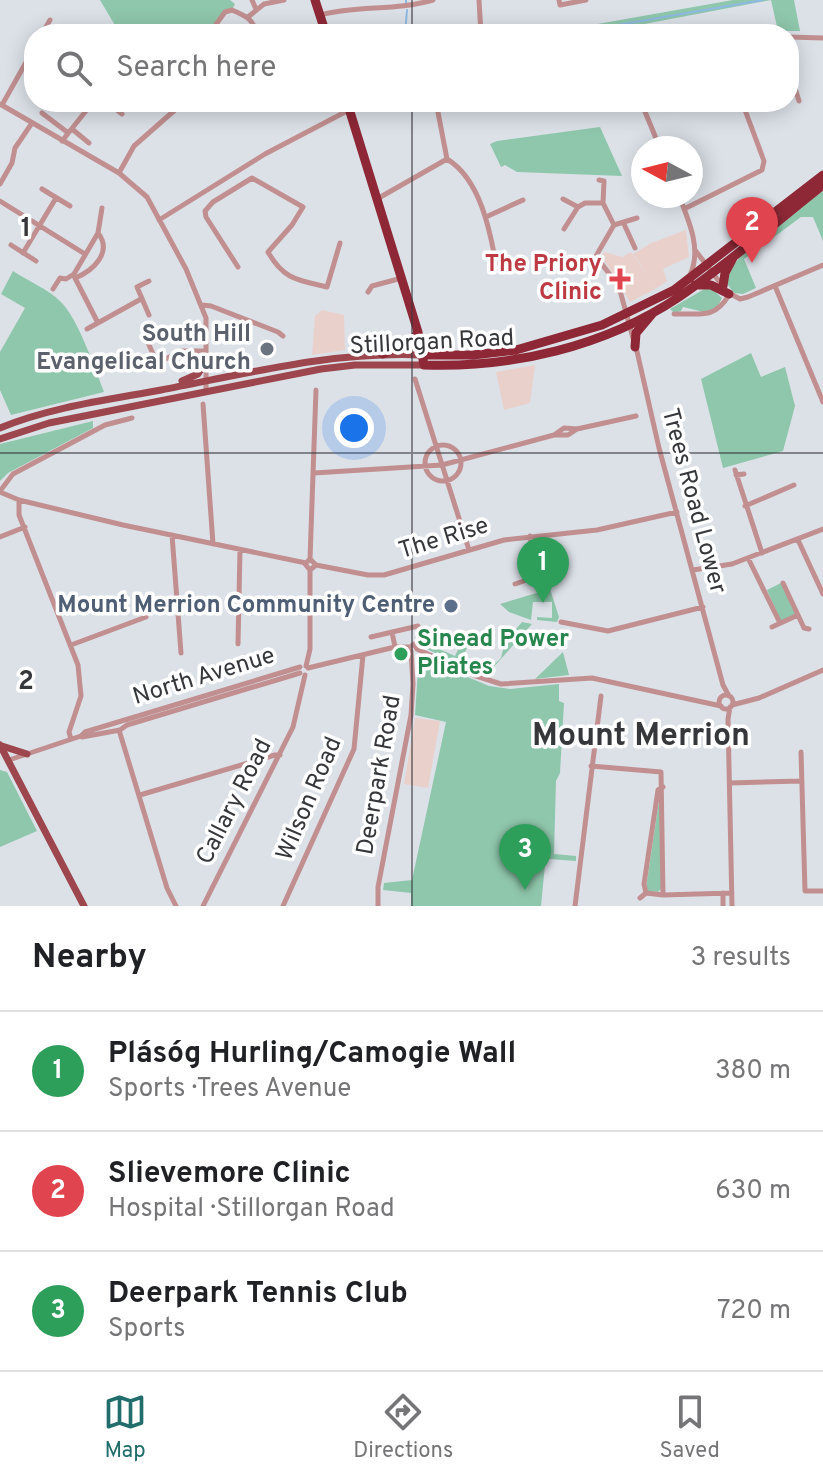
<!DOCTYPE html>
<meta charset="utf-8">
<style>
body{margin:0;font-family:Overpass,sans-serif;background:#f6f6f6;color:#202124}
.compass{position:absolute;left:631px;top:136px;width:72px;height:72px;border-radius:50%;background:#fff;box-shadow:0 4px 20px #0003;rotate:277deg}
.you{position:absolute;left:354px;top:428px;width:28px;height:28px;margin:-20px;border:6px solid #fff;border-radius:50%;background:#1a73e8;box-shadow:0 0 0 12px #1a73e833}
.badge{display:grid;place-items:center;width:52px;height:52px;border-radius:50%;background:#216d6b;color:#fff;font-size:26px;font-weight:700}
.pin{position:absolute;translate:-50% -66px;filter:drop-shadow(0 2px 4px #0008)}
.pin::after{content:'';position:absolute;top:42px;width:28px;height:24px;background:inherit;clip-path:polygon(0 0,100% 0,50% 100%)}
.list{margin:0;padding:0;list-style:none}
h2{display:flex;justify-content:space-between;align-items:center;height:104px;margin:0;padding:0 32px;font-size:34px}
h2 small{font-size:26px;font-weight:400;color:#757577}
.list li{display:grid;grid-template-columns:52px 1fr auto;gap:24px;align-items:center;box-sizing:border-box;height:120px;padding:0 32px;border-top:2px solid #e0e0e0}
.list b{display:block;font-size:30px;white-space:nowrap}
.list p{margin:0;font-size:26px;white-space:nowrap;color:#757577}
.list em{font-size:26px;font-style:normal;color:#757577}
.icon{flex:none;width:44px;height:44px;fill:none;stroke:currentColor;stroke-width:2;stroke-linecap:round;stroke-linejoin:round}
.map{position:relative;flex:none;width:823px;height:906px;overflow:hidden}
.search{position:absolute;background:#fff;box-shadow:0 4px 20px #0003;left:24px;right:24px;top:24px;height:88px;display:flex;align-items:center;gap:20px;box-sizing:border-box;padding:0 28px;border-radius:32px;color:#757577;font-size:30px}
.sheet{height:464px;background:#fff}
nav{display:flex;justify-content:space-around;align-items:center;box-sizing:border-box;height:112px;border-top:2px solid #e0e0e0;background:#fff;font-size:22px;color:#757577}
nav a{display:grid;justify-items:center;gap:4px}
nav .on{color:#216d6b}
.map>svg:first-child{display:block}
.commercial{fill:#ead0cb}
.industrial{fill:#ead0ca}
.green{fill:#8fc7ac}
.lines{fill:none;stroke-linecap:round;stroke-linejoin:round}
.stream{stroke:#8eb9e3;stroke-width:2}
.minor{stroke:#c18f90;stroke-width:5}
.major{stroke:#9d464e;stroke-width:7}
.highway{stroke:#8e2836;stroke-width:9}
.grid{fill:none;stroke:#36373a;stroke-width:2;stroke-opacity:0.55}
.health-dot{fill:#e0444e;stroke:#fff;stroke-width:3}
.worship-dot{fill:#6b7280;stroke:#fff;stroke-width:3}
.service-dot{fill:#5c6f8a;stroke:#fff;stroke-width:3}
.leisure-dot{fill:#2e9e5b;stroke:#fff;stroke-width:3}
.labels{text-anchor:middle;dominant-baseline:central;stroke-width:7;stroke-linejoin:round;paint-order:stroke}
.health-label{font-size:24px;font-weight:bold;fill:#be3a42;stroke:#fff;text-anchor:end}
.worship-label{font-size:24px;font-weight:bold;fill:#5b616d;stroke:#fff;text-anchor:end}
.street-label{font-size:24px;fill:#36373a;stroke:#fff}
.service-label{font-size:24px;font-weight:bold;fill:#4e5e75;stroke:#fff;text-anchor:end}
.leisure-label{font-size:24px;font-weight:bold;fill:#27864d;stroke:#fff;text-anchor:start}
.district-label{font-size:32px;font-weight:bold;fill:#36373a;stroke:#fff}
.grid-label{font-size:26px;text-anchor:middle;font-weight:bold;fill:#36373a;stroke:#fff;stroke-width:7;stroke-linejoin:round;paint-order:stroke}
</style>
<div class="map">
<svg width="823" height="906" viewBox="0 0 823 906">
<rect width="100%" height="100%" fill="#dce1e8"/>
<path class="commercial" d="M605 252 622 257 631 252 657 288 630 302 601 255Z
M322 310 344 315 345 350 312 355 315 316Z
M535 365 530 403 504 410 496 372Z
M415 718 440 721 428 788 404 784Z"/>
<path class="industrial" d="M686 230 689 257 663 269 667 281 657 288 633 254 651 243Z"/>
<path class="green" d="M100 0H230L235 4 233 8 224 11 207 34H125L116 27Z
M733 0H771L592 34H541Z
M771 0H794L800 31H778Z
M600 127 622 176 517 172 505 165 501 167 490 144 497 141Z
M823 191V241L813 217H801L744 259 756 288 743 294 734 293 725 281C737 247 794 213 823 191Z
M13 271C28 281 48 289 61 302 78 319 95 368 104 392L11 415 0 390V352L25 308 1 294Z
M706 288 713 290 722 298 717 308 704 312 683 307 681 311 674 313 670 309Z
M751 353 761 377 785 367 795 406 783 451 723 468 701 379Z
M93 421V428L8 473 0 481V444Z
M781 583 795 614 781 621 767 590Z
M550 589 559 617 557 622 537 620V617L552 618V602H533L531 620 509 612 500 604Z
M522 622 532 624 485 677 479 675 486 666 497 662 501 658 505 642Z
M466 633 472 635 460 665 425 648 426 643 428 644 455 656Z
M563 652 569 675 535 679Z
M427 660 489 686 510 689 559 684V701L564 703 560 773 556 781 554 854 576 856V861L549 859 545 865 541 906H411V893L383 890 384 883 412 880 446 722 415 715 418 670Z
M0 770 7 772 37 831 0 847Z
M660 794 661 889 658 892 648 891 646 888Z"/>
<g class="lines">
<path class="stream" d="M406 0V3
M405 34 407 10
M565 34 763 0"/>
<path class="minor" d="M252 0 256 9
M479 0 481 34
M559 0 560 5 586 0
M320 15C357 5 396 11 433 0
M248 17 264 4 284 0
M780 32 781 34
M42 34 50 20
M209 34 225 12 232 10C245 16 255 19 255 34
M789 37 823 38
M789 69 799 101
M107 102 122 114
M436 102 447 159C480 179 490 230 496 264
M641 102 660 148
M0 104 119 173 147 197 186 269 206 318V392
M2 105 34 48
M42 113 67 132
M72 129 89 143
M62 141 93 102
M119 173 134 146 184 102
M0 184 12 163 15 148 32 123
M42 189 70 206
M679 196C689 221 702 250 690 275
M377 199 447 159
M563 199 578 207 564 229
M0 201 85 254
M603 203 614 225
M578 207 585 203H603L604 181 599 180
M684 209 762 170 764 161 742 102
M488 216 523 200
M159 220 265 154 349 110
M624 224 635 248
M11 245 36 261
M695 250 721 284
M23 253 56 198
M238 267 206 217 205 211 213 202 252 178 303 207 292 225 268 252C284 280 298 280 327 287L340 243
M74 274 98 233
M75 278 98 323
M149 281 137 287 149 315
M775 286 823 402
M53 289 60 278 66 279 74 274 75 278C93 271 113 252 98 233L102 208
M368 292 372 286 402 278
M727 292 740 299 748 297 823 265
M202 305 211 306 278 332 283 336
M674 314C700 313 714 320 729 295
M87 329 141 299
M146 338 157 363 182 351H206
M633 338 619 287 596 256 614 225 637 218
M636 347 659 448 723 685 729 696
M415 379 469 550
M203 404 213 544
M554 435 564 428 577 429 636 416
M425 463a18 18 0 1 1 36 0a18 18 0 1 1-36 0Z
M735 470 762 553
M314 473 442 465 554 435H568L577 429
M736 475 744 474
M0 491 13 474 105 425 132 418
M0 492 19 500 123 525 306 563
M19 500V515L78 665 81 696 69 732 71 739
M745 506 794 485
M172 535 181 653
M0 537 25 527
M798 540 823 594
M748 558 780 623
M310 559 316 565 310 570 305 564 310 559 316 390
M316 565 368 575H384L504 540 597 530 677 512
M693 570 732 564 823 529
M783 583 804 628 809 629
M515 584 530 579 536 569 530 536
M561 622 608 631 703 607
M772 627 798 615
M392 632 395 647
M371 637 418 626
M238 644 240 550
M71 645 146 617
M306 666 310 649V570
M308 668 395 647H410L414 644 417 649 473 675 501 684 592 678 721 706
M719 702a7 7 0 1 1 14 0a7 7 0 1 1-14 0Z
M732 705 759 698 823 670
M730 707 728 719 732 906
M119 730 167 888 176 906
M82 737 120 730 127 725 300 673
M801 752 805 891H823
M9 760 81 736 85 732 300 667
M591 766 661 772 663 895 732 893
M730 783 802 781
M663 787 658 790 644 884 646 893 663 895
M140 795 275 755H280
M723 893V906
M640 898 646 893
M203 906 293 727 305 675
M283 906 354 749 363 655
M378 906V887L411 715 413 684 411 651
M575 906 601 696"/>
<path class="major" d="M182 381 198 374 206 361
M0 428C51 407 107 400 161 390 249 373 334 351 423 355
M0 439 49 423 321 369 355 365H424
M0 745 84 906
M2 746 27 754"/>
<path class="highway" d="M315 0 326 34
M347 102 418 332 424 365C512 368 604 347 679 297 729 263 775 223 823 185
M695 285H711L729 294
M723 286 725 273 733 258
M635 347 636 333 652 314
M383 354 395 348H409L418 332
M423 355H473L516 350 602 325 674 290 823 175"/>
</g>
<path class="grid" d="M412 0V34M412 102V906M0 453H823"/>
<path class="health-dot" d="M616 267h8v8h8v8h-8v8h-8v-8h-8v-8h8z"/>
<circle class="worship-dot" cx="267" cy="349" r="8"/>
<circle class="service-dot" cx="451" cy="606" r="8"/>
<circle class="leisure-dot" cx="401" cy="654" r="8"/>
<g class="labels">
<g class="health-label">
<text x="602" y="265">The Priory<tspan x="602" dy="28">Clinic</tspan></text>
</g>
<g class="worship-label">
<text x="251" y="335">South Hill<tspan x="251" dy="28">Evangelical Church</tspan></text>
</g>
<g class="street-label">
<text transform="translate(432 343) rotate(-3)">Stillorgan Road</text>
<text transform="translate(693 501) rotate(75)">Trees Road Lower</text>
<text transform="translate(444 539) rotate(-17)">The Rise</text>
<text transform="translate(204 677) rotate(-17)">North Avenue</text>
<text transform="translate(380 775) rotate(-80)">Deerpark Road</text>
<text transform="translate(310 799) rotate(-67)">Wilson Road</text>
<text transform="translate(235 802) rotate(-63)">Callary Road</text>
</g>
<g class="service-label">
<text x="435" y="606">Mount Merrion Community Centre</text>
</g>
<g class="leisure-label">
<text x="417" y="640">Sinead Power<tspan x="417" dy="28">Pliates</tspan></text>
</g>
<g class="district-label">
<text x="641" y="737">Mount Merrion</text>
</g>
</g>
<g class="grid-label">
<text x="26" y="236">1</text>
<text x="26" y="689">2</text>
</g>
</svg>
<svg class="compass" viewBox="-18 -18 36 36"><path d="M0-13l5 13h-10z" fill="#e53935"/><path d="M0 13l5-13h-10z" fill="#757577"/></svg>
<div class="you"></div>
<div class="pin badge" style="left:543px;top:603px;background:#2e9e5b">1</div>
<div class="pin badge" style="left:752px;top:263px;background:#e0444e">2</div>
<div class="pin badge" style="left:525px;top:890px;background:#2e9e5b">3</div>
<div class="search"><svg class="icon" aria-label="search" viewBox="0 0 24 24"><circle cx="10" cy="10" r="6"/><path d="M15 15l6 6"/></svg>Search here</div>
</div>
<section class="sheet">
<h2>Nearby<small>3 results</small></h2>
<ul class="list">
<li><span class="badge" style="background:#2e9e5b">1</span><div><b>Plásóg Hurling/Camogie Wall</b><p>Sports · Trees Avenue</p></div><em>380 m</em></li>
<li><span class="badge" style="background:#e0444e">2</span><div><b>Slievemore Clinic</b><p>Hospital · Stillorgan Road</p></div><em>630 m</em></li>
<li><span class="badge" style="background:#2e9e5b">3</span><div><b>Deerpark Tennis Club</b><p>Sports</p></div><em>720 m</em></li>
</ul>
</section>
<nav>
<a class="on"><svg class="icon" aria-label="map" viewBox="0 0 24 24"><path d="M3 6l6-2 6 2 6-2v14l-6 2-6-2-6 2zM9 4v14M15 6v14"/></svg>Map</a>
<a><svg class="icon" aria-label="directions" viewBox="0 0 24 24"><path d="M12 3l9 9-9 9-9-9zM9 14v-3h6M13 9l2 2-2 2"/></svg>Directions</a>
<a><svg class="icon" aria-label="saved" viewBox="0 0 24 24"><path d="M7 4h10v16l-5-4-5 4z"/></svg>Saved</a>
</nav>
